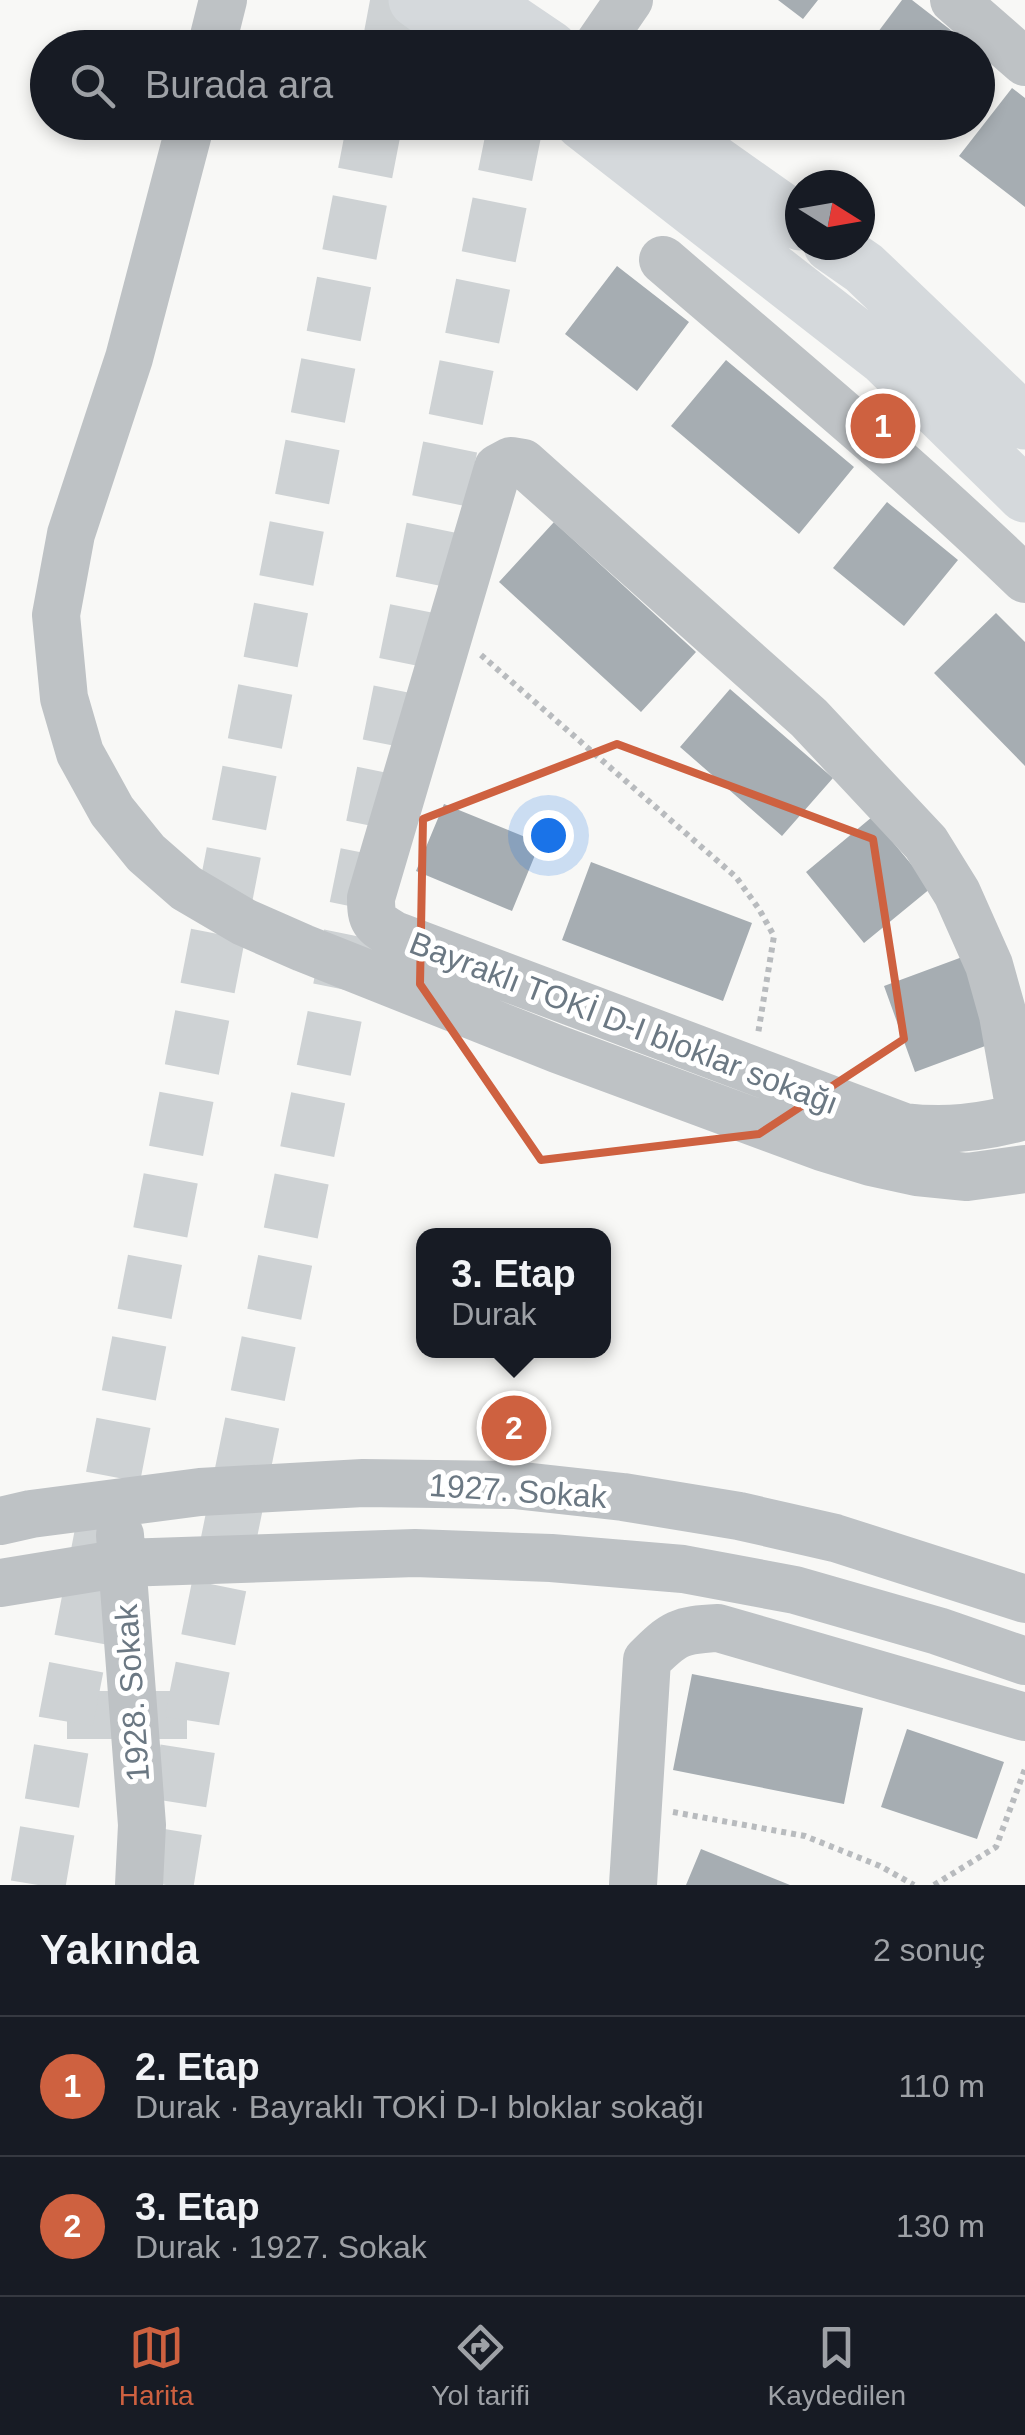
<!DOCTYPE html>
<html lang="tr">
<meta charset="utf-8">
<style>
body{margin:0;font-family:Arial,sans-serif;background:#20242c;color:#f1f3f6}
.compass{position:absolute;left:785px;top:170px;width:90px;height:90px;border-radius:50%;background:#171b24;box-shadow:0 5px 15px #0003;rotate:101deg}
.you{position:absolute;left:548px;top:835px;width:35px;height:35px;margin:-25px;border:8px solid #fff;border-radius:50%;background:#1a73e8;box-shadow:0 0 0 15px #1a73e833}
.badge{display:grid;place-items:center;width:65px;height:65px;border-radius:50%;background:#ce6140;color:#fff;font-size:32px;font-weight:700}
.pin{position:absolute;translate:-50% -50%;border:5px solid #fff;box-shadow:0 2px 10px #0006}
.popup{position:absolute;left:416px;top:1228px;width:195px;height:130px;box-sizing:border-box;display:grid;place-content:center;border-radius:20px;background:#171b24;filter:drop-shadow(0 2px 8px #0005);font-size:32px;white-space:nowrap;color:#9ea1a6}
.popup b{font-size:38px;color:#f1f3f6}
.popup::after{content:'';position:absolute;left:50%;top:100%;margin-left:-20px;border:20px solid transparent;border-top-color:#171b24}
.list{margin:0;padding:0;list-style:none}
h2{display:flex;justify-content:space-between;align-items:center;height:130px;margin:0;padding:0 40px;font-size:42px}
h2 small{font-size:32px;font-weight:400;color:#9ea1a6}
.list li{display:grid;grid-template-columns:65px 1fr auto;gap:30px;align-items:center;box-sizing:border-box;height:140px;padding:0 40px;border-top:2px solid #363941}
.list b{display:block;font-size:38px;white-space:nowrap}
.list p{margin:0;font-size:32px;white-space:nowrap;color:#9ea1a6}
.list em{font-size:32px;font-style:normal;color:#9ea1a6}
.icon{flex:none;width:55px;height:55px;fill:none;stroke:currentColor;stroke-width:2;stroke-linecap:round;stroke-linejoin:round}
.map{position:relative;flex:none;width:1025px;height:1885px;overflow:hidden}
.search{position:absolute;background:#171b24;box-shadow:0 5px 15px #0003;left:30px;right:30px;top:30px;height:110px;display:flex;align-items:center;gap:25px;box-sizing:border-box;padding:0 35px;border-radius:55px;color:#9ea1a6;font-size:38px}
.sheet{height:410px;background:#171b24}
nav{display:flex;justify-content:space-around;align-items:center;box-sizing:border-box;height:140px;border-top:2px solid #363941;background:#171b24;font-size:28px;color:#9ea1a6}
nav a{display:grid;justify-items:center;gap:5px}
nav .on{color:#ce6140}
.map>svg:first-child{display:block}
.building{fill:#a6adb2}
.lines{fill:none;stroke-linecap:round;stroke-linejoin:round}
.minor-tunnel{stroke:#ced2d4;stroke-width:48;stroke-dasharray:48 24;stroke-linecap:butt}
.highway-tunnel{stroke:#ced2d4;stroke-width:55;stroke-dasharray:55 28;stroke-linecap:butt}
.path{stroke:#b8bbbe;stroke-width:6;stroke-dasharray:5 5;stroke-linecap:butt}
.minor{stroke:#bec2c5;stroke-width:48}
.major{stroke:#d5d9dc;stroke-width:55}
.marked{fill:none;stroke:#ce6140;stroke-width:8;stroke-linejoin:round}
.labels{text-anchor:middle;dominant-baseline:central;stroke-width:10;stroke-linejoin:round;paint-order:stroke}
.street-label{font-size:32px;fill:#6b7883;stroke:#fff}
</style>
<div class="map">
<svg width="1025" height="1885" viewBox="0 0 1025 1885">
<rect width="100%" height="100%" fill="#f8f8f6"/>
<path class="building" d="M778 0H818L803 19Z
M902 0H912L974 48H866Z
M1012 88 1025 98V207L959 156Z
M617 266 689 322 637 391 565 334Z
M726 360 854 467 799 534 671 426Z
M887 502 958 560 904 626 833 568Z
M554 522 696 652 641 712 499 582Z
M996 613 1025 642V766L934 673Z
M730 689 833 778 782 836 680 747Z
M444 804 540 843 512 911 416 871Z
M872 817 931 888 864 943 806 872Z
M591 862 752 923 723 1001 562 940Z
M965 956 996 1042 915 1072 884 986Z
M692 1674 863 1708 844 1804 673 1770Z
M907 1729 1004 1762 977 1839 881 1807Z
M701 1849 790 1885H686Z"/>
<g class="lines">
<path class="minor-tunnel" d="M67 1715H193"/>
<path class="highway-tunnel" d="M389 48 398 0
M38 1885 67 1715 375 122
M166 1885 193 1715 516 122"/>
<path class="path" d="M481 655 736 877 759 909 774 936 758 1034
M673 1812 805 1836 880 1866 914 1885
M934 1885 996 1847 1025 1769"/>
<path class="minor" d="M954 0 1025 62
M211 48 223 0
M596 48 629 0
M191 122 129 358 71 534 56 615 64 698 80 753 112 811 146 853 186 888 244 922 303 948 557 1049 822 1147 871 1162 917 1172 967 1177 1025 1169
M663 260C785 365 909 467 1025 579
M1021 1117 1003 1015 989 965 957 893 926 843 809 718 523 463 511 461 498 468 371 898C371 921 374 923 394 935L904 1127C945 1132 981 1128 1021 1117L1025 1115
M0 1521 31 1514 200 1492 363 1483 514 1485 623 1497 739 1516 835 1538 1025 1599
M120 1535 142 1825 139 1885
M0 1583 123 1563 415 1553 551 1558 683 1569 795 1590 938 1631 1025 1661
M633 1885 647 1660C674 1633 679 1630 718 1628L1025 1717"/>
<path class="major" d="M416 0 482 48
M479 0 550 48
M582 122 885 358 1025 495
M657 122 800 223
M831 245 864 268 1025 422"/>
</g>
<path class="marked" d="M617 744 873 839 904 1039 759 1134 541 1160 420 984 423 819Z"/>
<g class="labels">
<g class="street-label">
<text transform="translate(624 1023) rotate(21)">Bayraklı TOKİ D-I bloklar sokağı</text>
<text transform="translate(518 1491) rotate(4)">1927. Sokak</text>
<text transform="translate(132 1693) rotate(-94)">1928. Sokak</text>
</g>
</g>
</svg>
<svg class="compass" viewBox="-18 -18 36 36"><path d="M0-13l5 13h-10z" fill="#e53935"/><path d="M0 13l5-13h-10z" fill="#9ea1a6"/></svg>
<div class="you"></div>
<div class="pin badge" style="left:883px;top:426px">1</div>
<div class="pin badge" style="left:514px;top:1428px">2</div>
<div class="popup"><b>3. Etap</b>Durak</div>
<div class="search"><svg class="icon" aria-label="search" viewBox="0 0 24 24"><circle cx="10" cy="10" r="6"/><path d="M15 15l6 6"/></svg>Burada ara</div>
</div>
<section class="sheet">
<h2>Yakında<small>2 sonuç</small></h2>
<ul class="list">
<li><span class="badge">1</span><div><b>2. Etap</b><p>Durak · Bayraklı TOKİ D-I bloklar sokağı</p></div><em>110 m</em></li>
<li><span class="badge">2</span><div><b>3. Etap</b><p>Durak · 1927. Sokak</p></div><em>130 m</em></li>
</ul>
</section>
<nav>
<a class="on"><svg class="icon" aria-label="map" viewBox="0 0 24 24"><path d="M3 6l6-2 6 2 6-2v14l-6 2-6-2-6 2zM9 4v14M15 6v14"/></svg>Harita</a>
<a><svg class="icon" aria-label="directions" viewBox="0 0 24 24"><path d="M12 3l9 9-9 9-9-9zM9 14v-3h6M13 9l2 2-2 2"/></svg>Yol tarifi</a>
<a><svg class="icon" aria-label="saved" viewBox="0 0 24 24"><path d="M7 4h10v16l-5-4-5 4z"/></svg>Kaydedilen</a>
</nav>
